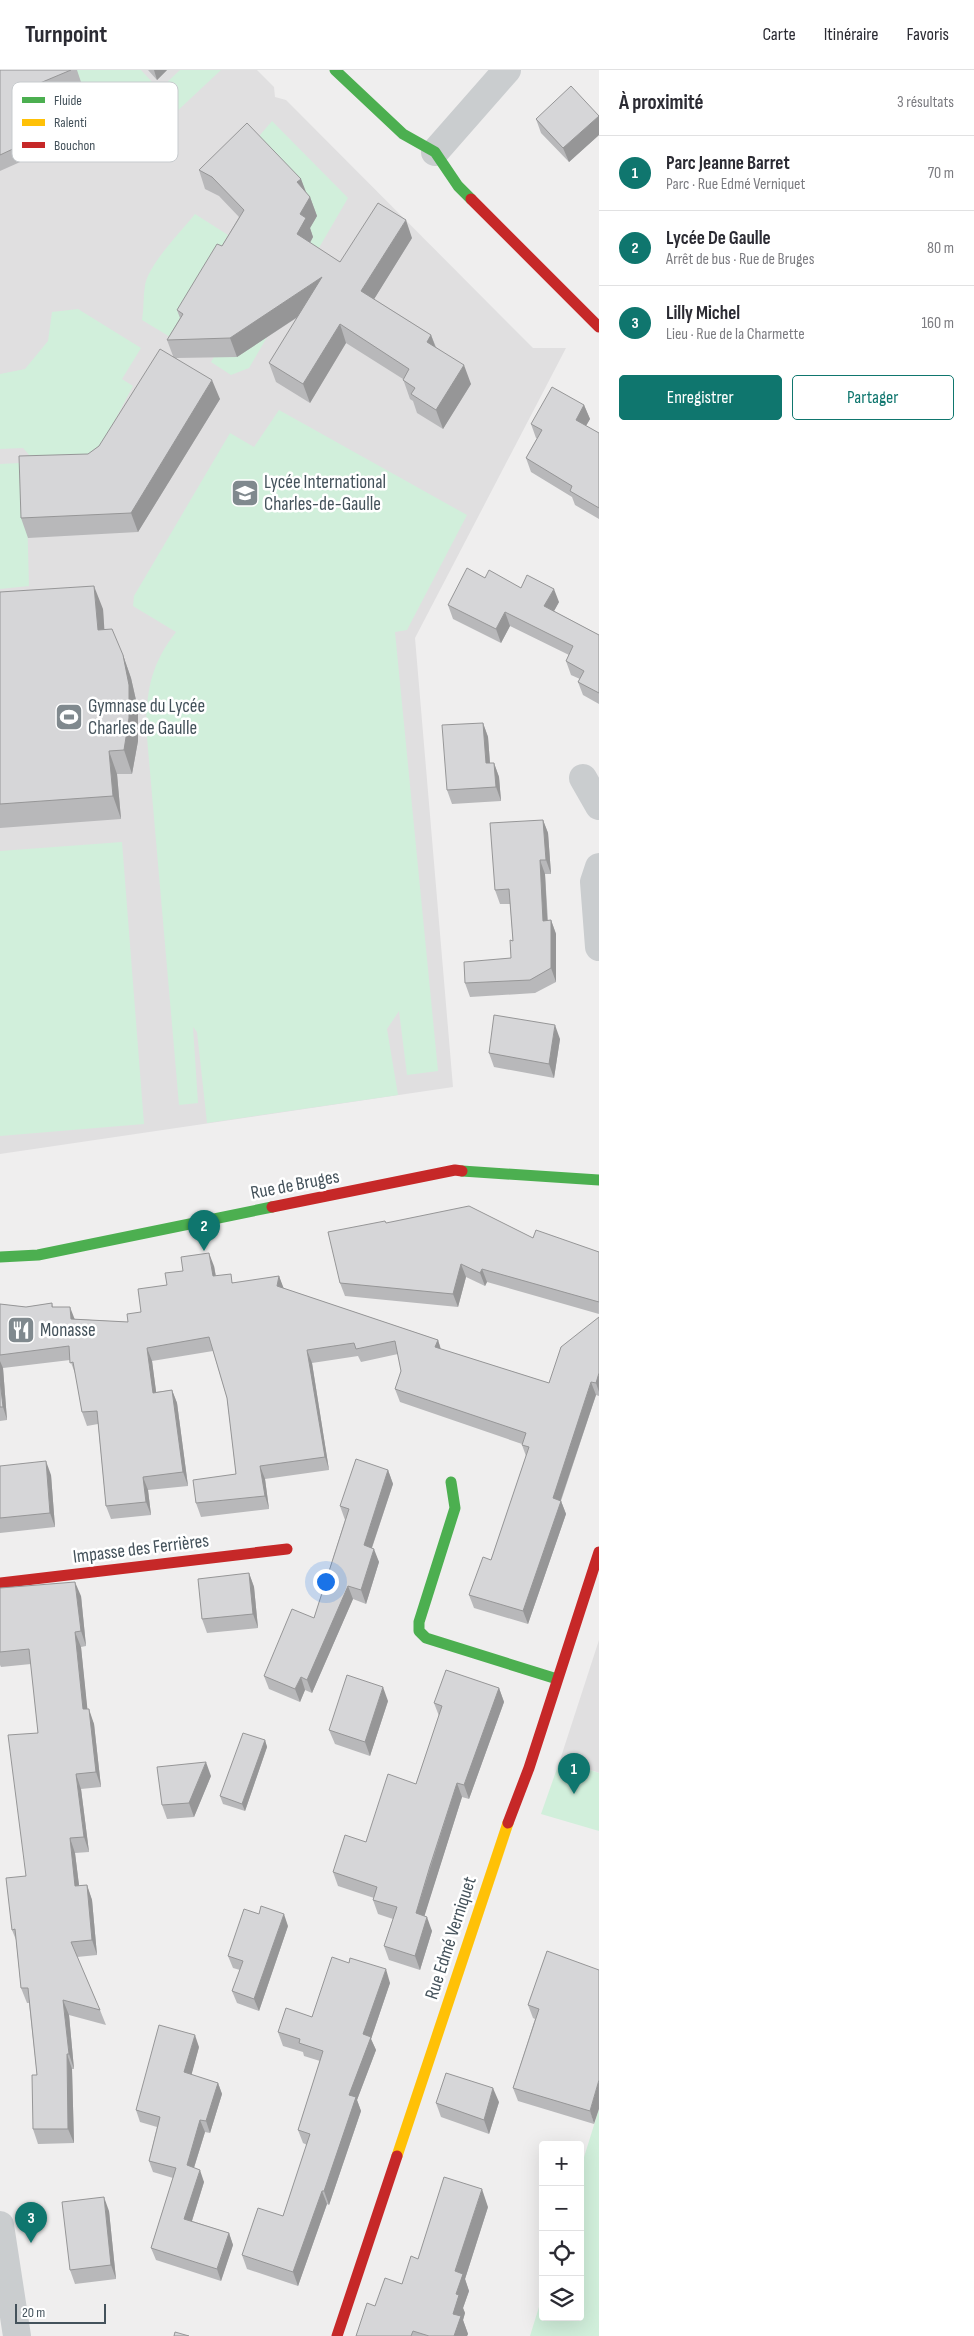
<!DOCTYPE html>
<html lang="fr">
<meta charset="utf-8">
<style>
body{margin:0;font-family:"Sofia Sans Condensed",sans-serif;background:#f2f2f3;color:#2b2b33}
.controls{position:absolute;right:15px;bottom:15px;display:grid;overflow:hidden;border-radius:5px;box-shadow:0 5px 20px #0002}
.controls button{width:45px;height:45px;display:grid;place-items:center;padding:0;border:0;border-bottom:1px solid #e1e1e2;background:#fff;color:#2b2b33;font:25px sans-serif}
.scale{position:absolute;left:15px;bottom:12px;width:91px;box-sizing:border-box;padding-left:5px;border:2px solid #44525b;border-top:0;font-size:14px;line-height:18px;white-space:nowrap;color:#44525b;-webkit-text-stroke:4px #fff;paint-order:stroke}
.you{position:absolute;left:325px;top:1511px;width:18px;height:18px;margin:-12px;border:4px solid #fff;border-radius:50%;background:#1a73e8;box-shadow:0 0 0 8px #1a73e833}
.badge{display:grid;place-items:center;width:32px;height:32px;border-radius:50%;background:#0f766e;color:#fff;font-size:16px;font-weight:700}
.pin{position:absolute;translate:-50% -41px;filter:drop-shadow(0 1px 2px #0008)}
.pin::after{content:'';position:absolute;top:26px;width:18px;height:15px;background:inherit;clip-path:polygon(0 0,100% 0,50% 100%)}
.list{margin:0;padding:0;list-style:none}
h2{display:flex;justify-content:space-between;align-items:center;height:65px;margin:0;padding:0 20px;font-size:21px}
h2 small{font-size:16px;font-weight:400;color:#7c7c81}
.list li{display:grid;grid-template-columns:32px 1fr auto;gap:15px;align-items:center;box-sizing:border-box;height:75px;padding:0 20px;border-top:1px solid #e1e1e2}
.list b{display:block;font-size:19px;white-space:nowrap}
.list p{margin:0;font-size:16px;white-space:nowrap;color:#7c7c81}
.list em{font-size:16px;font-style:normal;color:#7c7c81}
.actions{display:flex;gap:10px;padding:15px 20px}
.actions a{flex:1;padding:11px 0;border:1px solid #0f766e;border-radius:5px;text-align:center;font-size:18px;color:#0f766e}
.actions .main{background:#0f766e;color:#fff}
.icon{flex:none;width:28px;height:28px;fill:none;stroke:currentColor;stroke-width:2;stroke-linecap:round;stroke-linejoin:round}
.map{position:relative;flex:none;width:599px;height:2266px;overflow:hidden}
header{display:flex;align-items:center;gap:30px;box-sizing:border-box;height:70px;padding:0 25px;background:#fff;border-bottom:1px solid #e1e1e2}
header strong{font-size:24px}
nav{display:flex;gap:28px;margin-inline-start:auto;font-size:18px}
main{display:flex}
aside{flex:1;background:#fff}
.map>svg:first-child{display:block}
.education{fill:#e0dfe0}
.green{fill:#d1efdb}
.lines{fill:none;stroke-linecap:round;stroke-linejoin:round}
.street{stroke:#cacdcf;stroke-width:28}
.fast{stroke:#4caf50;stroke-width:11}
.slow{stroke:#ffc107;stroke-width:11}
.jam{stroke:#c62828;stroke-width:11}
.wall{fill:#b8b8ba}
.shaded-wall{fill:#969697}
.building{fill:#d6d6d8;stroke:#969697}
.labels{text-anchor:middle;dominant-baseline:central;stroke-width:5;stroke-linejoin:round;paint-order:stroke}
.poi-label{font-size:19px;fill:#44525b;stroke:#fff;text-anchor:start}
.street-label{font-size:19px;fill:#44525b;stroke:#fff}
.key{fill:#fff;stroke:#c7cbce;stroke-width:1}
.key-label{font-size:14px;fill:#44525b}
</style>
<header>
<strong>Turnpoint</strong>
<nav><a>Carte</a><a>Itinéraire</a><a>Favoris</a></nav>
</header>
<main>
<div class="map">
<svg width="599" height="2266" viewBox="0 0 599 2266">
<rect width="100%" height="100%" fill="#efeeee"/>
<path class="education" d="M0 0H257L274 17 275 27 286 30 533 278H566L415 568 453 1017 0 1084Z
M599 1570V1703L560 1690Z"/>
<path class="green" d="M76 0H141L152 12 58 57 46 29Z
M180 0H221L143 73 124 53Z
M272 51 348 128 249 298 231 305 211 292 218 280 254 72Z
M195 144 228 165 178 255 195 282 142 250C144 238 143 226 145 215 150 192 181 162 195 144Z
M78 239 141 278 122 309 133 316 96 386 31 387 23 378 0 379V304L25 299 48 271 52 242Z
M279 340 467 445 407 560 395 562 438 1001 407 1005 399 941 387 959 398 1025 207 1053 197 962 193 957 198 1033 179 1035 146 656C147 617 152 593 176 562L133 536 134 526 230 363 254 377Z
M19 393 26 405 29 516 0 519V394Z
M122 772 144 1054 0 1066V781Z
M560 1690 599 1703V1761L541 1744Z
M599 2039V2266H530L543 2224V2247H580V2100Z"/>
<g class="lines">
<path class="street" d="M435 82 507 0
M583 708 599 736
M599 797 594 812 599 877
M0 2155 17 2266"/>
<path class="fast" d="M335 0 403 64 435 82 458 116 471 129
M462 1101 599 1110
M0 1187 38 1185 272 1137
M451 1412 455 1438 419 1552V1561L426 1568 557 1609"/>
<path class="slow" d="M397 2086 508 1753"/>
<path class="jam" d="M471 129 599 257
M272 1137 455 1100 462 1101
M0 1513 287 1479
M508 1753 529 1698 599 1482
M337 2266 397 2086"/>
</g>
<path class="wall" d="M0 0H77L81 12 46 27 60 57 65 72 0 101Z
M148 0H167L157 10Z
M599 46V65L569 92 541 63 536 49Z
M199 100 301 109 305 122 310 127 317 146 310 158 313 167 310 173 340 192 412 168 374 229 431 265 436 277 471 314 443 359 417 343 413 331 410 329 403 309 346 273 310 333 276 312 269 293 298 247 237 287 176 288 220 329 138 462 28 468 21 448 88 384 99 376 173 286 167 270 180 248 177 240 222 176 239 147 219 126 205 119Z
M584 335 590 349 586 356 599 363V449L575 435 572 427 531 402 526 388 537 368H536L531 354Z
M485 508 521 518 559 532 554 541 599 565V634L583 625 578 612 580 609 571 605 566 591 569 585 510 556 501 573 453 549 448 535Z
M0 522 103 539 104 559 123 585 131 608 138 639V671L132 704H117L121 749 0 758Z
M483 653 488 667 490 693H494L499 707 501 731 452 734 447 720Z
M543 750 548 763 551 804H545L548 850H551L556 864V912L535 923 470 927 465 913 511 888 513 871 510 834H500L495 820Z
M560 969 554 1008 494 997 489 983Z
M386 1153 533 1168 599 1182V1244L487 1212 485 1216 466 1207 458 1237 345 1226 340 1213Z
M214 1196 216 1206 234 1213 279 1206 283 1218 438 1270 441 1279 549 1313 599 1247V1326L596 1325 561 1431 566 1444 528 1554 474 1538 469 1525 491 1490 526 1386 522 1375V1374L400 1332 395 1319 401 1301 398 1284 361 1292 358 1286 312 1293 329 1400 265 1409 269 1439 201 1447 196 1433 236 1404 227 1328 213 1281 152 1291 156 1322 172 1320 177 1333 188 1416 148 1420 151 1445 111 1449 106 1436 98 1354 87 1356 82 1342 76 1306 70 1290 3 1298 7 1350 0 1351V1234L26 1237 52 1233 53 1237 75 1249 128 1252 141 1242 167 1215Z
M0 1396 51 1405 55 1457 0 1463Z
M388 1400 393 1414 372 1478 379 1492 366 1534 353 1529 312 1623 305 1620 300 1632 269 1619 264 1606 314 1548 345 1450 340 1436Z
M249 1503 254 1517 258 1558 207 1563 202 1549Z
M0 1518 81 1526 86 1576 81 1577 87 1639 94 1654 101 1717 81 1719 89 1782 75 1783 79 1816 87 1815 92 1830 97 1885 77 1887 100 1940 106 1955 69 1945 74 1999H72L74 2073 38 2074 33 2059 37 2005 29 1933H27L21 1918 16 1870 12 1860 26 1806 38 1663 31 1594 1 1597 0 1595Z
M499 1618 504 1632 469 1729 462 1727 424 1846 432 1861 420 1900 389 1890 384 1876 393 1849 378 1844 373 1830 374 1828 338 1816 333 1802 366 1772 416 1714 439 1646 434 1633Z
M388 1631 370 1686 335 1674 329 1660Z
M265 1670 267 1677 245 1741 223 1734 220 1726Z
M211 1706 194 1747 167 1749 162 1735Z
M288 1856 259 1941 237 1933 232 1921 240 1900 233 1898 228 1886Z
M547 1881 594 2054 518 2031 513 2018 535 1949 533 1948 528 1935Z
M349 1893 390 1913 371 1969 376 1980 357 2030 361 2041 329 2135 327 2134 298 2216 247 2199 242 2185 283 2146 307 2075 303 2073 298 2060 320 1991 304 1986 303 1982 283 1976 278 1962 312 1947Z
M199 1977 191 2005 218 2013 222 2024 210 2063 205 2062 194 2098 204 2112 192 2151 229 2163 233 2175 221 2211 156 2190 151 2178 173 2108 153 2102 149 2091 157 2057 140 2052 136 2040Z
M499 2032 489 2064 441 2047 436 2033Z
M488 2137 465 2209 469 2221 463 2238 465 2243 463 2250 468 2264 467 2266H356L375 2236 402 2214 418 2189Z
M109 2141 116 2209 75 2214 70 2200Z"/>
<path class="shaded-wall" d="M154 0H167L157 10Z
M599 46V65L569 92 563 78Z
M301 109 308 127 297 112Z
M310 127 317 146 310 158 313 167 304 183 297 164 300 144Z
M406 150 412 168 368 239 361 221Z
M322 207 329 226 237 287 230 268Z
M340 254 346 273 310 333 303 314Z
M431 265 438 284 427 272Z
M464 295 471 314 443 359 436 340Z
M212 310 220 329 138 462 131 443Z
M584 335 590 349 581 364 576 350Z
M94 516 103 539 106 583 98 560Z
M554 519 559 532 549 550 544 536Z
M505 542 510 556 501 573 496 559Z
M123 585 131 608 138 639V671L132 704 124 680Z
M483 653 488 667 491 707 486 693Z
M109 681 117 704 121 749 113 726Z
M494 693 499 707 501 731 496 717Z
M543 750 548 763 551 804 546 790Z
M540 790 545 804 548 865 543 851Z
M551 850 556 864V912L551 898Z
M555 955 560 969 554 1008 549 994Z
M209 1183 214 1196 218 1220 213 1206Z
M461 1194 466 1207 458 1237 453 1224Z
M482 1199 487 1212 485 1216 480 1203Z
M279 1206 284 1219 277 1216Z
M70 1237 75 1250 71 1249Z
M438 1270 442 1284 435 1277Z
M147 1278 152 1291 158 1336 153 1323Z
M307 1280 312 1293 329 1400 325 1387Z
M0 1291 3 1298 7 1350 3 1337 0 1310Z
M599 1303V1322L596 1313Z
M591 1312 596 1325 557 1441 553 1428Z
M172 1320 177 1333 188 1416 183 1402Z
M46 1391 51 1405 55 1457 50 1443Z
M260 1396 265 1409 269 1439 265 1426Z
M388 1400 393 1414 368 1489 364 1475Z
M143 1407 148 1420 151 1445 146 1432Z
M561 1431 566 1444 528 1554 523 1541Z
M374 1479 379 1492 366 1534 361 1520Z
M249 1503 254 1517 258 1558 253 1544Z
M75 1512 81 1526 86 1576 81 1561Z
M348 1516 353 1529 312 1623 307 1610Z
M75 1562 81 1577 89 1654 83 1639Z
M301 1607 305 1620 300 1632 295 1619Z
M383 1617 388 1631 370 1686 365 1672Z
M499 1618 504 1632 469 1729 464 1715Z
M89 1639 94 1654 101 1717 96 1702Z
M265 1670 267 1677 245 1741 242 1734Z
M206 1692 211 1706 194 1747 189 1733Z
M76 1704 81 1719 89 1782 84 1767Z
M457 1713 462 1727 421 1857 416 1843Z
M70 1768 75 1783 81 1831 75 1816Z
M87 1815 92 1830 97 1885 92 1870Z
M284 1844 288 1856 259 1941 254 1929Z
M427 1847 432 1861 420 1900 415 1886Z
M386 1899 390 1913 371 1969 376 1980 357 2030 361 2041 329 2135 324 2121 349 2025 363 1964Z
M63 1930 69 1945 74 1999 69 1984Z
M195 1965 199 1977 189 2014 184 2002Z
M67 1984 72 1999 74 2073 68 2059Z
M599 2010V2039L594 2054 590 2041Z
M218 2013 222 2024 210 2063 206 2051Z
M493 2018 499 2032 489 2064 484 2050Z
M200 2050 205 2062 191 2107 187 2095Z
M200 2100 204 2112 189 2160 184 2149Z
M482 2119 488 2137 465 2209 469 2221 463 2238 465 2243 463 2250 468 2264 467 2266H454L453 2244 456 2224 455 2201Z
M322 2121 327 2134 298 2216 293 2202Z
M104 2127 109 2141 116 2209 111 2195Z
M229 2163 233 2175 221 2211 217 2199Z"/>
<path class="building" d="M0 0H71L40 13 60 57 0 85Z
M571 16 599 46 563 78 536 49Z
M247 53 301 109 297 112 310 127 300 144 306 148 297 164 340 192 378 133 406 150 361 221 431 265 427 272 464 295 436 340 411 324 415 318 403 310 409 299 340 254 303 314 269 293 322 207 230 268 167 270 183 244 177 240 203 197 217 174 222 176 244 140 212 107 199 100Z
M160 279 212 310 131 443 21 448 19 386 88 384 99 376Z
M552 317 584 335 576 350 599 363V438L570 421 572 416 526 388 542 360 531 354Z
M467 498 485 508 489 500 521 518 527 505 554 519 544 536 599 565V623L578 612 584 601 566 591 573 576 505 542 496 559 448 535Z
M94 516 98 560 112 559 123 585 129 615V648L124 680 109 681 113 726 0 734V522Z
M483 653 486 693H494L496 717 447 720 442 655Z
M543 750 546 790H540L543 851 551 850V898L530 910 465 913 464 892 511 888 510 870 513 871 509 819 495 820 490 753Z
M494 945 555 955 549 994 489 983Z
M469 1136 533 1168 536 1160 599 1182V1232L482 1199 480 1203 461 1194 453 1224 340 1213 328 1162 385 1151 386 1153Z
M209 1183 213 1206 231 1204 232 1213 279 1206 277 1216 438 1270 435 1277 549 1313 561 1277 599 1247V1303L596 1313 591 1312 553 1428 561 1431 523 1541 469 1525 483 1487 491 1490 529 1377 522 1375 526 1363 395 1319 401 1301 395 1271 356 1279 354 1273 307 1280 325 1387 260 1396 265 1426 196 1433 193 1410 236 1404 227 1328 209 1267 147 1278 153 1323 172 1320 183 1402 143 1407 146 1432 106 1436 97 1341 82 1342 73 1292 70 1293 69 1276 0 1285V1234L26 1237 52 1233V1237H70L71 1249 128 1252 127 1244 141 1242 138 1219 167 1215 165 1203 183 1201 181 1187Z
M0 1310 3 1337H0Z
M356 1389 388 1400 364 1475 374 1479 361 1520 348 1516 307 1610 301 1607 295 1619 264 1606 292 1539 314 1548 349 1439 340 1436Z
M46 1391 50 1443 0 1448V1396Z
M249 1503 253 1544 202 1549 198 1509Z
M75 1512 81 1561 75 1562 83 1639H89L96 1702 76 1704 84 1767 70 1768 75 1816 87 1815 92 1870 71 1872 100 1940 63 1930 69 1984H67L68 2059H33L32 2005H37L28 1918H21L15 1859 12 1860 6 1808 26 1806 8 1665 38 1663 29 1579 0 1582V1518Z
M446 1600 499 1618 464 1715 457 1713 430 1796 416 1843 427 1847 415 1886 384 1876 397 1837 373 1830 377 1817 333 1802 345 1765 366 1772 388 1704 416 1714 442 1636 434 1633Z
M347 1605 383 1617 365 1672 329 1660Z
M243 1663 265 1670 242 1734 220 1726Z
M206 1692 189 1733 162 1735 157 1697Z
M261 1836 284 1844 254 1929 232 1921 243 1891 228 1886 244 1839 259 1844Z
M547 1881 599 1900V2010L590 2041 513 2018 539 1939 528 1935Z
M332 1887 349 1893 350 1888 386 1899 363 1964 371 1967 349 2025 356 2027 324 2121H322L293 2202 242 2185 258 2138 283 2146 310 2064 298 2060 323 1981 299 1973 300 1969 278 1962 286 1938 312 1947Z
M159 1955 195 1965 184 2002 218 2013 206 2051 200 2050 187 2095 200 2100 184 2149 229 2163 217 2199 151 2178 176 2098 149 2091 160 2047 136 2040Z
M446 2003 493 2018 484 2050 436 2033Z
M444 2107 482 2119 455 2201 463 2204 456 2224 459 2225 453 2244 461 2246 454 2266H429L413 2261 411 2266H356L367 2233 375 2236 385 2208 402 2214 411 2186 418 2189Z
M104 2127 111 2195 70 2200 62 2132Z
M175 2262 189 2266H174Z"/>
<defs>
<g id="school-square" transform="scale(1.4375)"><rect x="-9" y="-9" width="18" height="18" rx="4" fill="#80898e" stroke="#fff"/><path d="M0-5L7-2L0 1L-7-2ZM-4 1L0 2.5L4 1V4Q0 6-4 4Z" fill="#fff"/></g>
<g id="stadium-square" transform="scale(1.4375)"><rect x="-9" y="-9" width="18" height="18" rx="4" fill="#80898e" stroke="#fff"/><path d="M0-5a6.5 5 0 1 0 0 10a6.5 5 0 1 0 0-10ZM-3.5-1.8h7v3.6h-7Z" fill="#fff"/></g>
<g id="restaurant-square" transform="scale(1.4375)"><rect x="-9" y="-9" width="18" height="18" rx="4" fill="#80898e" stroke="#fff"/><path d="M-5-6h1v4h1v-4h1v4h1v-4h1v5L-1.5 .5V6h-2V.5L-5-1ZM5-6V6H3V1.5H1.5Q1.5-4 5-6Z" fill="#fff"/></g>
</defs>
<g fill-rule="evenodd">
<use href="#school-square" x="245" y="423"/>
<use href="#stadium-square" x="69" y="647"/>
<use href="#restaurant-square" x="21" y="1260"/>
</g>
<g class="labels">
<g class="poi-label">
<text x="264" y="412">Lycée International<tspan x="264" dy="22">Charles-de-Gaulle</tspan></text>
<text x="88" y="636">Gymnase du Lycée<tspan x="88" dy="22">Charles de Gaulle</tspan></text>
<text x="40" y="1260">Monasse</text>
</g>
<g class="street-label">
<text transform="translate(295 1115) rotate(-11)">Rue de Bruges</text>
<text transform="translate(141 1479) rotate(-7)">Impasse des Ferrières</text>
<text transform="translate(451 1868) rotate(-72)">Rue Edmé Verniquet</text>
</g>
</g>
<rect x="12" y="12" width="166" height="80" rx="8" class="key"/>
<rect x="22" y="27" width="23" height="6" fill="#4caf50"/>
<rect x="22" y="49" width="23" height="7" fill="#ffc107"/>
<rect x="22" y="72" width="23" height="6" fill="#c62828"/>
<g class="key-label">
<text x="54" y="35">Fluide</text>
<text x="54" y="57">Ralenti</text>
<text x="54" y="80">Bouchon</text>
</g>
</svg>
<div class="controls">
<button>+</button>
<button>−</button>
<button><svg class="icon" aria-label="locate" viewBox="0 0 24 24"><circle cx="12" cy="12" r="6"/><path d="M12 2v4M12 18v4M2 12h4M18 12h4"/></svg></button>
<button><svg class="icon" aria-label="layers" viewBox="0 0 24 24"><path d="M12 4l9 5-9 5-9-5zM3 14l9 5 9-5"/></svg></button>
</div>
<div class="scale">20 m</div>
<div class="you"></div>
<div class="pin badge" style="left:574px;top:1724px">1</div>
<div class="pin badge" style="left:204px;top:1181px">2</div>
<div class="pin badge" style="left:31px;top:2173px">3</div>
</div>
<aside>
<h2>À proximité<small>3 résultats</small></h2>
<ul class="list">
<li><span class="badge">1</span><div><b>Parc Jeanne Barret</b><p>Parc · Rue Edmé Verniquet</p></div><em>70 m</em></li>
<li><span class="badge">2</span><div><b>Lycée De Gaulle</b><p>Arrêt de bus · Rue de Bruges</p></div><em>80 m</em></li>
<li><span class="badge">3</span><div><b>Lilly Michel</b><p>Lieu · Rue de la Charmette</p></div><em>160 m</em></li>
</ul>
<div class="actions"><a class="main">Enregistrer</a><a>Partager</a></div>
</aside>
</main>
